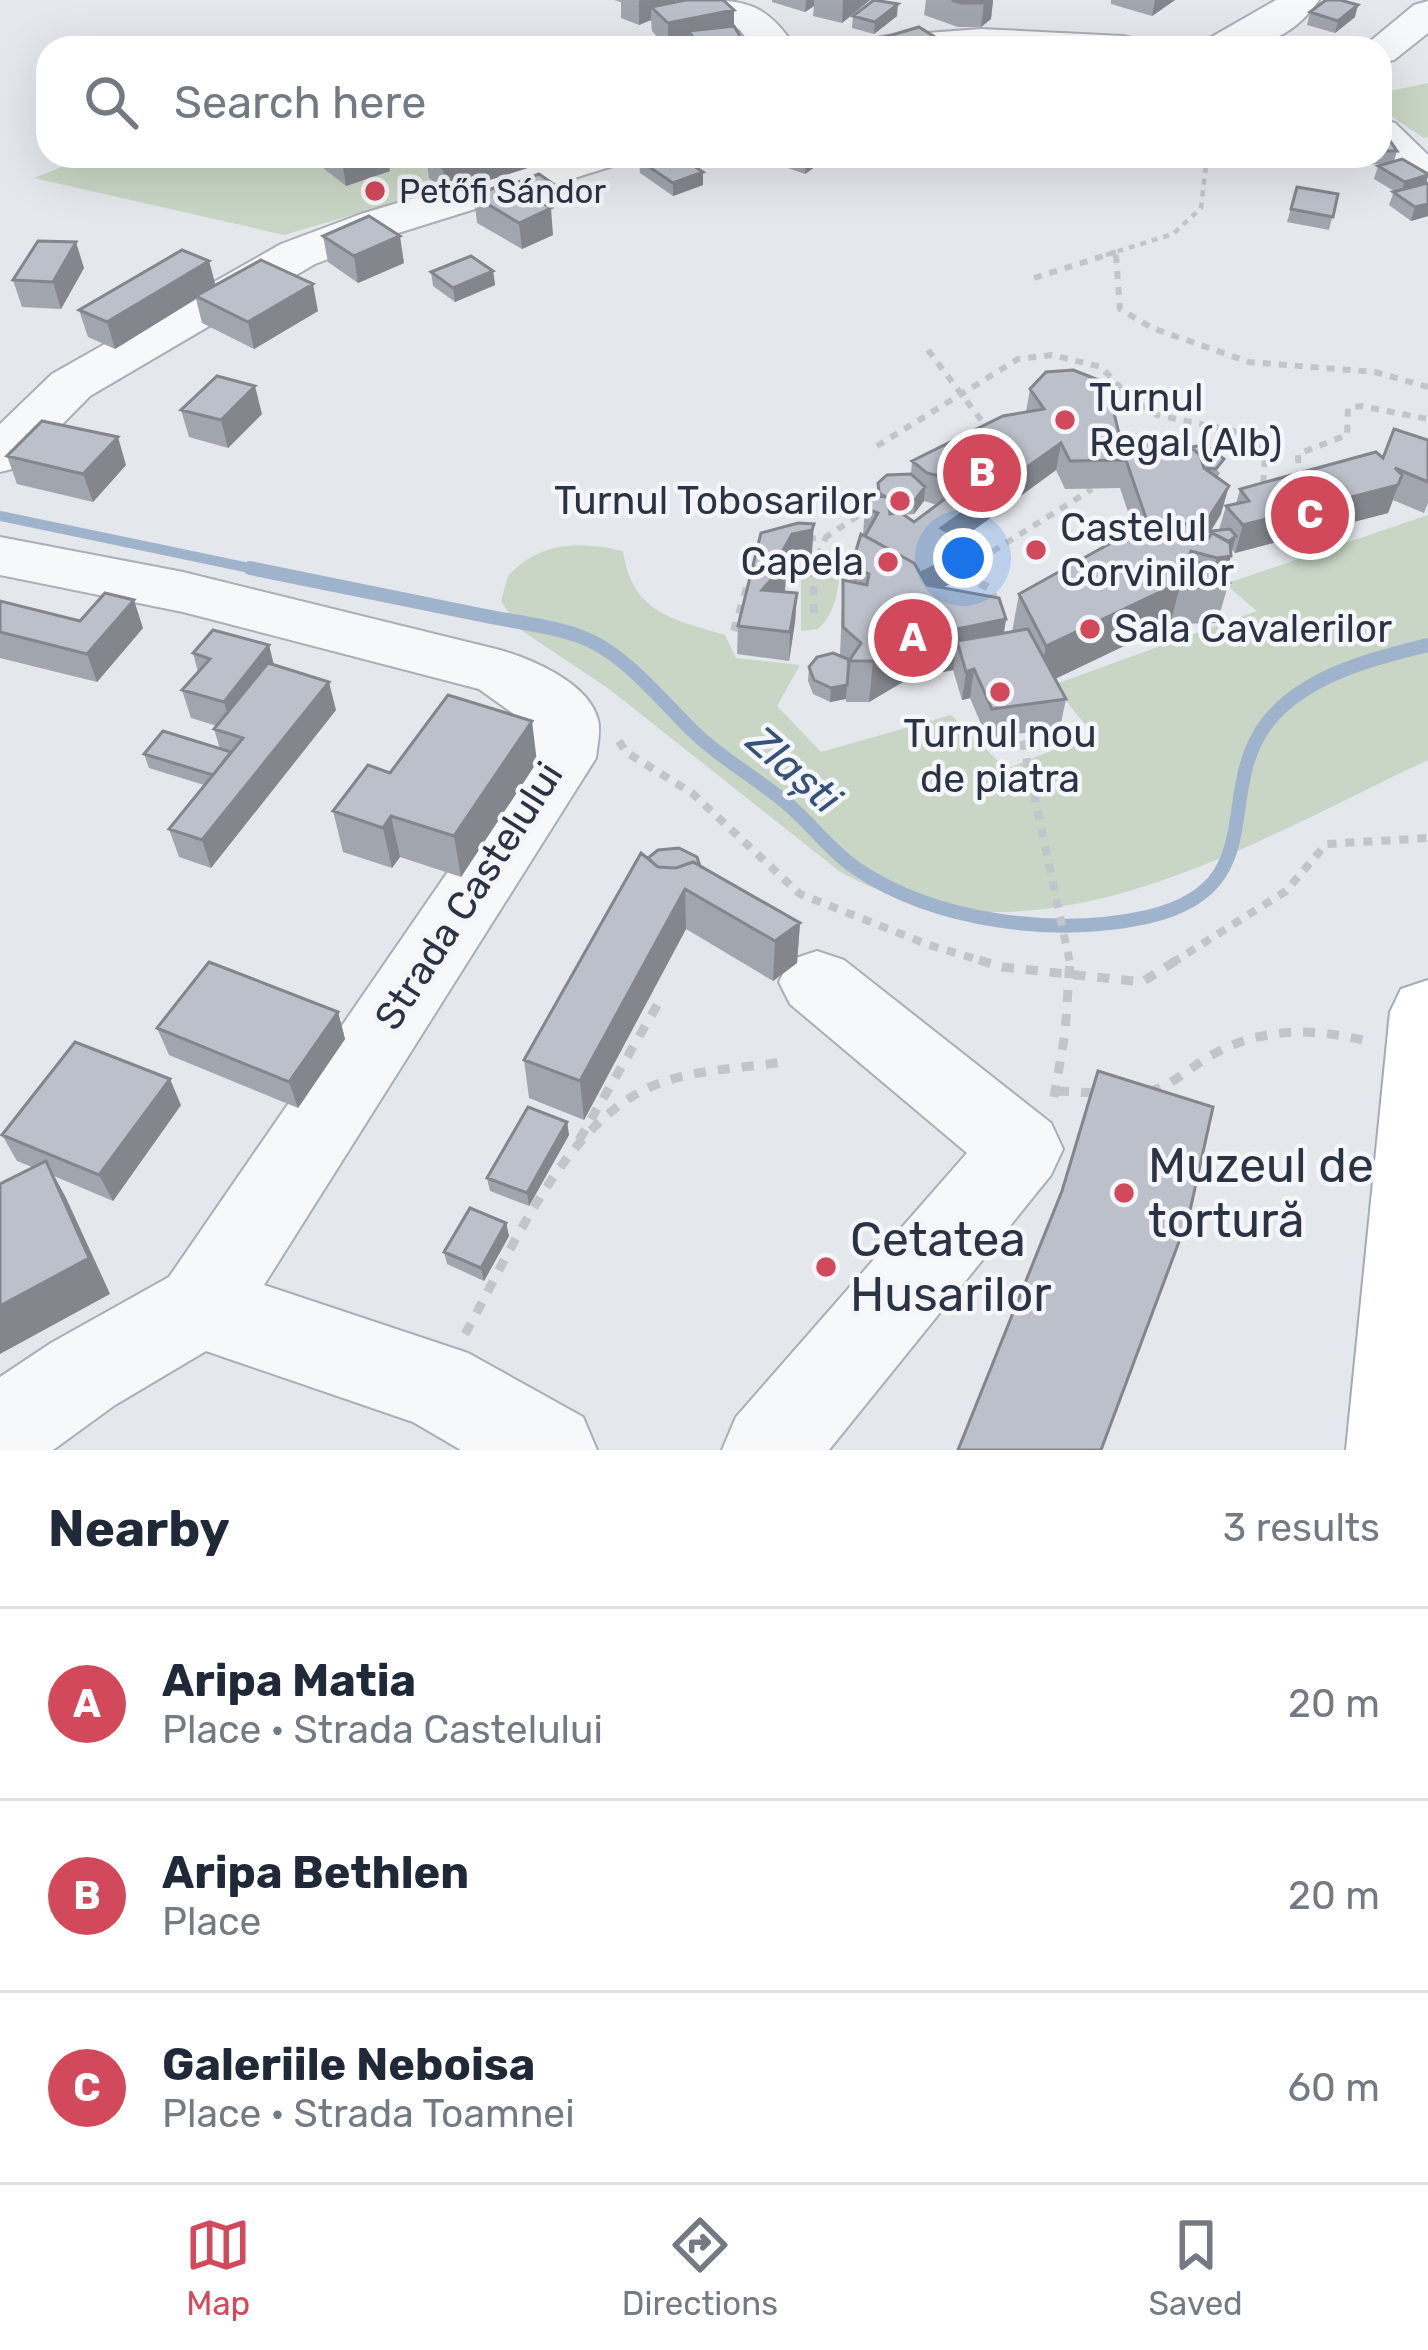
<!DOCTYPE html>
<meta charset="utf-8">
<style>
body{margin:0;font-family:Rubik,sans-serif;background:#f6f6f7;color:#1f2937}
.you{position:absolute;left:963px;top:558px;width:42px;height:42px;margin:-30px;border:9px solid #fff;border-radius:50%;background:#1a73e8;box-shadow:0 0 0 18px #1a73e833}
.badge{display:grid;place-items:center;width:78px;height:78px;border-radius:50%;background:#d1495b;color:#fff;font-size:39px;font-weight:700}
.pin{position:absolute;translate:-50% -50%;border:6px solid #fff;box-shadow:0 3px 12px #0006}
.list{margin:0;padding:0;list-style:none}
h2{display:flex;justify-content:space-between;align-items:center;height:156px;margin:0;padding:0 48px;font-size:51px}
h2 small{font-size:39px;font-weight:400;color:#747a83}
.list li{display:grid;grid-template-columns:78px 1fr auto;gap:36px;align-items:center;box-sizing:border-box;height:192px;padding:0 48px;border-top:3px solid #e0e1e3}
.list b{display:block;font-size:45px;white-space:nowrap}
.list p{margin:0;font-size:39px;white-space:nowrap;color:#747a83}
.list em{font-size:39px;font-style:normal;color:#747a83}
.icon{flex:none;width:66px;height:66px;fill:none;stroke:currentColor;stroke-width:2;stroke-linecap:round;stroke-linejoin:round}
.map{position:relative;flex:none;width:1428px;height:1450px;overflow:hidden}
.search{position:absolute;background:#fff;box-shadow:0 12px 48px #0002;left:36px;right:36px;top:36px;height:132px;display:flex;align-items:center;gap:30px;box-sizing:border-box;padding:0 42px;border-radius:36px;color:#747a83;font-size:45px}
.sheet{height:732px;background:#fff}
nav{display:flex;justify-content:space-around;align-items:center;box-sizing:border-box;height:168px;border-top:3px solid #e0e1e3;background:#fff;font-size:33px;color:#747a83}
nav a{display:grid;justify-items:center;gap:6px}
nav .on{color:#d1495b}
.map>svg:first-child{display:block}
.green{fill:#c9d6c5}
.lines{fill:none;stroke-linecap:round;stroke-linejoin:round}
.stream-far1{stroke:#9fb4cc;stroke-width:10}
.stream{stroke:#9fb4cc;stroke-width:14}
.minor-casing{stroke:#a9aeb7;stroke-width:4}
.major-casing{stroke:#a3abb8;stroke-width:4}
.path-far3{stroke:#c2c5cb;stroke-width:4.5;stroke-dasharray:6 6;stroke-linecap:butt}
.path-far2{stroke:#c2c5cb;stroke-width:6;stroke-dasharray:8 8;stroke-linecap:butt}
.path-far1{stroke:#c2c5cb;stroke-width:8;stroke-dasharray:9 9;stroke-linecap:butt}
.path{stroke:#c2c5cb;stroke-width:9;stroke-dasharray:12 12;stroke-linecap:butt}
.minor{fill:#f7f8fa;fill-rule:evenodd}
.major{fill:#fff;fill-rule:evenodd}
.path-bridge{stroke:#c2c5cb;stroke-width:6;stroke-dasharray:8 8;stroke-linecap:butt}
.wall{fill:#a1a5ae;fill-rule:evenodd}
.shaded-wall{fill:#83868d}
.building{fill:#bbc0ca;stroke:#83868d;stroke-width:3}
.poi-dot{fill:#d1495b;stroke:#f4f6f9;stroke-width:4.5}
.labels{text-anchor:middle;dominant-baseline:central;stroke-width:9;stroke-linejoin:round;paint-order:stroke}
.far-poi-label{font-size:33px;fill:#2b3445;stroke:#f4f6f9;text-anchor:start}
.poi-label{font-size:39px;fill:#2b3445;stroke:#f4f6f9;text-anchor:start}
.street-label{font-size:39px;fill:#2b3445;stroke:#f4f6f9}
.water-label{font-size:42px;font-style:italic;fill:#34527a;stroke:#f4f6f9}
.near-poi-label{font-size:48px;fill:#2b3445;stroke:#f4f6f9;text-anchor:start}
</style>
<div class="map">
<svg width="1428" height="1450" viewBox="0 0 1428 1450">
<rect width="100%" height="100%" fill="#e4e7ec"/>
<path class="green" d="M1428 83V137L1424 138 1380 109V93Z
M90 156H555L284 235 34 178Z
M1428 515V760C1251 842 1033 982 839 871L609 689 518 628 501 601 508 576C540 541 580 541 623 551 632 613 672 619 725 635L736 658 800 665 777 706 821 752 951 715 1006 769 1093 734 1053 685 1257 611 1225 584Z
M843 547C838 572 842 608 818 629L801 631V577Z"/>
<g class="lines">
<path class="stream-far1" d="M0 516 264 571"/>
<path class="stream" d="M250 568C327 584 404 599 481 615 513 622 549 625 579 636 625 652 663 703 697 735 724 760 756 778 784 801 810 822 830 851 857 869 936 922 1056 937 1147 917 1273 888 1213 794 1267 723 1303 676 1373 658 1428 645"/>
<g class="minor-casing">
<path id="minor" d="M696 0C747 0 765 3 796 48H754L740 30Z
M1276 0H1319C1288 45 1251 48 1202 48L1208 39Z
M1428 1V33L1394 60 1380 63V48H1362L1414 5Z
M981 29 1123 36 1137 39 1143 48H866L872 39 886 36Z
M1380 119 1395 123 1428 155V195L1412 191 1379 156Z
M553 156H622L616 165 395 234 315 264 90 396 20 467 0 472V424L52 374 281 244 361 214Z
M0 537 183 572 500 650C532 659 589 683 598 720 601 730 597 747 596 758L264 1285 468 1353 583 1417 597 1450H461L413 1422 206 1351 115 1405 53 1450H0V1377L51 1343 169 1277 529 754 532 727 479 689 183 612 0 575Z
M817 951 844 960 1051 1123 1063 1149 1051 1175 829 1450H722L736 1417 967 1153 790 1004 779 982 790 960Z"/>
</g>
<g class="major-casing">
<path id="major" d="M1428 980V1450H1346L1390 1012 1401 989Z"/>
</g>
<path class="path-far3" d="M1106 255 1173 234 1201 208 1207 156"/>
<path class="path-far2" d="M1116 255 1120 309 1152 328 1249 362 1375 372 1428 387
M1034 278 1116 252
M877 446 1018 359 1052 355 1101 367 1131 399 1157 415 1234 431 1265 452 1263 492
M1299 479 1298 454 1347 435 1348 408 1361 406 1428 419
M808 539 826 537 873 506
M752 571 753 566
M812 571 826 537
M958 571 954 568 968 567 1092 489"/>
<path class="path-far1" d="M813 568 814 618
M960 568H954L992 590 995 602
M734 631 753 568
M1019 723 1070 963
M619 741 626 752 692 793 800 894 929 945 989 963
M1172 963 1286 891 1326 844 1428 838"/>
<path class="path" d="M979 960 1002 967 1142 982 1177 960
M1057 1091 1098 1093
M1149 1091C1171 1086 1186 1071 1205 1059 1257 1027 1310 1027 1367 1041
M1054 1097 1065 1034 1070 960
M579 1140 662 997
M465 1334C509 1255 561 1130 646 1089 686 1069 739 1069 783 1062"/>
<use href="#minor" class="minor"/>
<use href="#major" class="major"/>
<path class="path-bridge" d="M928 350 991 433"/>
</g>
<path class="wall" d="M614 0H723L734 27 747 48H690L689 44 668 48 652 31 651 20 639 25 621 18V2Z
M772 0H870L842 23 813 16 814 6 805 12 772 2Z
M926 0H993L991 19 981 27H958L924 15Z
M1111 0H1175L1152 16 1111 4Z
M1310 12 1355 17 1335 33 1307 25Z
M853 16H897L874 34 852 28Z
M875 40 942 48H874Z
M1380 135 1397 151 1394 161 1428 177 1426 184 1428 183V216L1411 221 1389 205 1394 191 1374 179 1378 166 1384 164 1350 165 1344 156H1380Z
M308 156H387L390 171 346 186Z
M426 156H536L537 165 446 194 429 178Z
M765 156H830L805 174 765 160Z
M639 160 703 172V185L673 196 640 173Z
M1297 187 1338 194 1329 230 1287 222Z
M474 196 560 201 547 206 553 235 522 249 477 223Z
M323 236 404 263 358 283 328 262Z
M209 261 215 285 318 311 254 349 202 323 196 299 115 349 88 337 79 310Z
M84 268 61 309 22 307 13 280Z
M493 271 495 285 455 302 433 286 431 272Z
M1030 389 1120 438 1184 441 1220 473 1217 477 1221 514 1211 531 1219 530 1226 506 1236 504 1240 489 1383 458 1428 440V503L1424 513 1393 500 1388 513 1235 553 1232 550 1225 578 1229 582 1217 623 1170 624 1055 679 1066 699 1060 728 987 738 970 698 962 700 953 670 908 679 869 702H846V699L830 702 813 694 808 681 809 667 840 656 843 580 850 581 851 567 863 535 865 508 877 496 878 483 911 475 912 461 1026 412ZM1056 470 1065 489 1120 488 1134 530 1019 594 1012 632 1004 633 1006 619 942 588 950 584 951 570 956 567 960 540ZM924 501 937 505 914 522 903 515 914 514Z
M181 410 262 414 228 448 189 437Z
M7 456 126 465 93 502 17 484Z
M761 533 812 552 810 558 791 563 786 573 784 592 797 593 795 622 789 661 737 654 738 626Z
M0 601 80 621 143 628 97 682 0 658Z
M193 653 274 665 336 710 211 868 179 857 169 829 204 785 149 768 144 754 220 749 214 729 217 726 191 718 182 690 198 672Z
M537 762 461 877 400 857 392 868 343 852 333 811 390 773Z
M648 858 700 866 800 923 797 963 773 981 686 929 584 1120 529 1098 524 1060Z
M338 1012 345 1039 298 1108 169 1055 157 1028Z
M181 1105 113 1201 54 1176 66 1198 110 1294 32 1167 17 1161 2 1135Z
M567 1122 569 1135 529 1206 490 1191 487 1178Z
M506 1223 509 1236 484 1281 447 1264 444 1252Z"/>
<path class="shaded-wall" d="M641 0H675V8L651 7V20L639 25V1Z
M806 0H814V6L805 12Z
M843 0H870L842 23Z
M987 0H993L991 19 981 27 984 3Z
M1155 0H1175L1152 16Z
M898 4 897 16 874 34 875 22Z
M1358 5 1355 17 1335 33 1338 21Z
M734 10V34L689 31V44L668 48V23Z
M943 42 942 48H921Z
M353 156H387L390 171 346 186 342 160Z
M459 156H536L537 165 446 194 443 168Z
M806 156H830L805 174Z
M703 172V185L673 196V183Z
M1428 175 1425 188 1400 195 1405 182Z
M559 188 560 201 526 214 525 201Z
M1428 204V216L1411 221 1415 207Z
M551 208 553 235 522 249 519 223Z
M400 236 404 263 358 283 354 256Z
M76 242 84 268 61 309 53 282Z
M209 261 216 287 196 296V299L115 349 107 322Z
M493 271 495 285 455 302 453 288Z
M313 284 318 311 254 349 248 322Z
M255 386 262 414 228 448 221 420Z
M118 437 126 465 93 502 83 474Z
M1061 443 1056 470 960 540 956 567 951 570 950 584 916 601 912 576 941 528Z
M1402 475 1388 513 1235 553 1243 525Z
M1229 486 1221 514 1202 545 1201 520Z
M925 487 924 501 914 514 915 500Z
M814 524 812 552 810 558 791 563 786 573 785 592 762 590 792 534Z
M1236 536 1232 550 1222 558 1231 556 1224 582H1211L1217 558 1216 550Z
M1181 582 1170 624 1038 687 1046 646Z
M797 593 795 622 789 661 790 632Z
M134 600 143 628 97 682 87 654Z
M1006 619 999 660 957 641 953 670 908 679 869 702 873 661 913 638Z
M269 645 276 673 232 730 224 702Z
M974 669 970 698 962 700 966 672Z
M329 682 336 710 211 868 202 840Z
M847 685 846 699 830 702 831 688Z
M532 721 537 762 461 877 454 836Z
M391 816 400 857 392 868 383 828Z
M685 889 686 929 584 1120 580 1081Z
M800 923 797 963 773 981 775 941Z
M338 1012 345 1039 298 1108 289 1082Z
M170 1079 181 1105 113 1201 99 1175Z
M567 1122 569 1135 529 1206 527 1193Z
M46 1161 66 1198 110 1294 0 1354V1306Z
M506 1223 509 1236 484 1281 481 1268Z"/>
<path class="building" d="M686 0H723L734 10 668 23 651 7Z
M874 0 898 4 875 22 853 16Z
M952 0H987L984 3H961Z
M1326 0H1340L1358 5 1338 21 1310 12Z
M734 26 747 48H699L689 31Z
M919 27 943 42 921 48H888L875 40Z
M1091 39 1114 43 1111 48H1086Z
M1207 39 1242 45 1241 48H1203Z
M1146 44 1172 48H1145Z
M1380 135H1386L1397 151H1380Z
M430 156H481L443 168Z
M650 156H679L703 172 673 183 639 160Z
M1402 159 1428 174V175L1405 182 1378 166Z
M539 174 559 188 533 198 510 185Z
M506 183 551 208 519 223 474 196Z
M1428 183V204L1415 207 1393 192Z
M1297 187 1338 194 1333 217 1291 209Z
M369 216 400 236 354 256 323 236Z
M38 241 76 242 53 282 13 280Z
M182 250 209 261 107 322 79 310Z
M471 256 493 271 453 288 431 272Z
M261 260 313 284 248 322 196 296Z
M1073 370 1099 380 1109 392 1120 438 1184 441 1200 455 1204 468 1229 486 1209 517 1201 520 1202 533 1190 534 1189 524H1148L1126 460 1070 461 1061 443 941 528 960 539 954 543 953 556 925 571 920 573 914 563 865 536 878 513 865 508 875 496 887 497 890 514 900 512 914 522 966 483 927 473 912 461 1003 416 1044 409 1030 389 1046 372Z
M217 376 255 386 221 420 181 410Z
M42 421 118 437 83 474 7 456Z
M1394 429 1428 440V482L1395 468 1402 475 1398 485 1243 525 1226 506 1249 501 1240 489 1376 452 1383 458Z
M1205 445 1224 459 1216 469 1204 468 1200 455 1191 447Z
M911 474 925 487 915 500H891L879 493 878 483 887 475Z
M798 523 814 524 812 530 792 534 782 552 786 563 762 590 797 593 790 632 738 626 761 533Z
M1145 524H1189L1191 539 1206 542 1212 533 1230 542 1231 556 1217 558 1191 551 1187 561 1213 565 1229 582H1181L1046 646 1019 594Z
M1230 529 1236 536 1228 542 1212 533 1206 542 1200 541 1201 532Z
M861 534 914 563 927 585 999 598 1006 619 913 638 873 661H849L861 643 843 627V580L867 585 869 574 851 567Z
M105 593 134 600 87 654 0 632V601L80 621Z
M1028 629 1066 699 992 709 974 669 966 672 957 641Z
M213 630 269 645 224 702 182 690 210 659 193 653Z
M833 653 852 661H849L847 685 831 688 814 680 809 667 817 657Z
M268 663 329 682 202 840 169 829 243 738 214 729Z
M448 695 532 721 454 836 391 816 383 828 333 811 368 765 390 773Z
M163 731 231 752 213 775 144 754Z
M679 848 697 857 700 866 693 862 676 868 658 867 648 858 658 850Z
M641 853 658 867 676 868 693 862 800 923 775 941 685 889 580 1081 524 1060Z
M209 962 338 1012 289 1082 157 1028Z
M75 1042 170 1079 99 1175 2 1135Z
M1098 1071 1213 1107 1189 1215 1101 1450H958L1062 1191Z
M528 1107 567 1122 527 1193 487 1178Z
M46 1161 89 1258 0 1306V1184Z
M470 1208 506 1223 481 1268 444 1252Z"/>
<g class="poi-dot">
<circle cx="375" cy="191" r="12"/>
<circle cx="1065" cy="420" r="12"/>
<circle cx="900" cy="501" r="12"/>
<circle cx="1036" cy="550" r="12"/>
<circle cx="888" cy="562" r="12"/>
<circle cx="1090" cy="629" r="12"/>
<circle cx="1000" cy="692" r="12"/>
<circle cx="1124" cy="1193" r="12"/>
<circle cx="826" cy="1267" r="12"/>
</g>
<g class="labels">
<g class="far-poi-label">
<text x="399" y="191">Petőfi Sándor</text>
</g>
<g class="poi-label">
<text x="1089" y="398">Turnul<tspan x="1089" dy="45">Regal (Alb)</tspan></text>
<text x="876" y="501" text-anchor="end">Turnul Tobosarilor</text>
<text x="1060" y="528">Castelul<tspan x="1060" dy="45">Corvinilor</tspan></text>
<text x="864" y="562" text-anchor="end">Capela</text>
<text x="1114" y="629">Sala Cavalerilor</text>
<text x="1000" y="734" text-anchor="middle">Turnul nou<tspan x="1000" dy="45">de piatra</tspan></text>
</g>
<g class="street-label">
<text transform="translate(469 896) rotate(-57)">Strada Castelului</text>
</g>
<g class="water-label">
<text transform="translate(794 770) rotate(41)">Zlaști</text>
</g>
<g class="near-poi-label">
<text x="1148" y="1165">Muzeul de<tspan x="1148" dy="55">tortură</tspan></text>
<text x="850" y="1239">Cetatea<tspan x="850" dy="55">Husarilor</tspan></text>
</g>
</g>
</svg>
<div class="you"></div>
<div class="pin badge" style="left:913px;top:638px">A</div>
<div class="pin badge" style="left:982px;top:473px">B</div>
<div class="pin badge" style="left:1310px;top:515px">C</div>
<div class="search"><svg class="icon" aria-label="search" viewBox="0 0 24 24"><circle cx="10" cy="10" r="6"/><path d="M15 15l6 6"/></svg>Search here</div>
</div>
<section class="sheet">
<h2>Nearby<small>3 results</small></h2>
<ul class="list">
<li><span class="badge">A</span><div><b>Aripa Matia</b><p>Place · Strada Castelului</p></div><em>20 m</em></li>
<li><span class="badge">B</span><div><b>Aripa Bethlen</b><p>Place</p></div><em>20 m</em></li>
<li><span class="badge">C</span><div><b>Galeriile Neboisa</b><p>Place · Strada Toamnei</p></div><em>60 m</em></li>
</ul>
</section>
<nav>
<a class="on"><svg class="icon" aria-label="map" viewBox="0 0 24 24"><path d="M3 6l6-2 6 2 6-2v14l-6 2-6-2-6 2zM9 4v14M15 6v14"/></svg>Map</a>
<a><svg class="icon" aria-label="directions" viewBox="0 0 24 24"><path d="M12 3l9 9-9 9-9-9zM9 14v-3h6M13 9l2 2-2 2"/></svg>Directions</a>
<a><svg class="icon" aria-label="saved" viewBox="0 0 24 24"><path d="M7 4h10v16l-5-4-5 4z"/></svg>Saved</a>
</nav>
